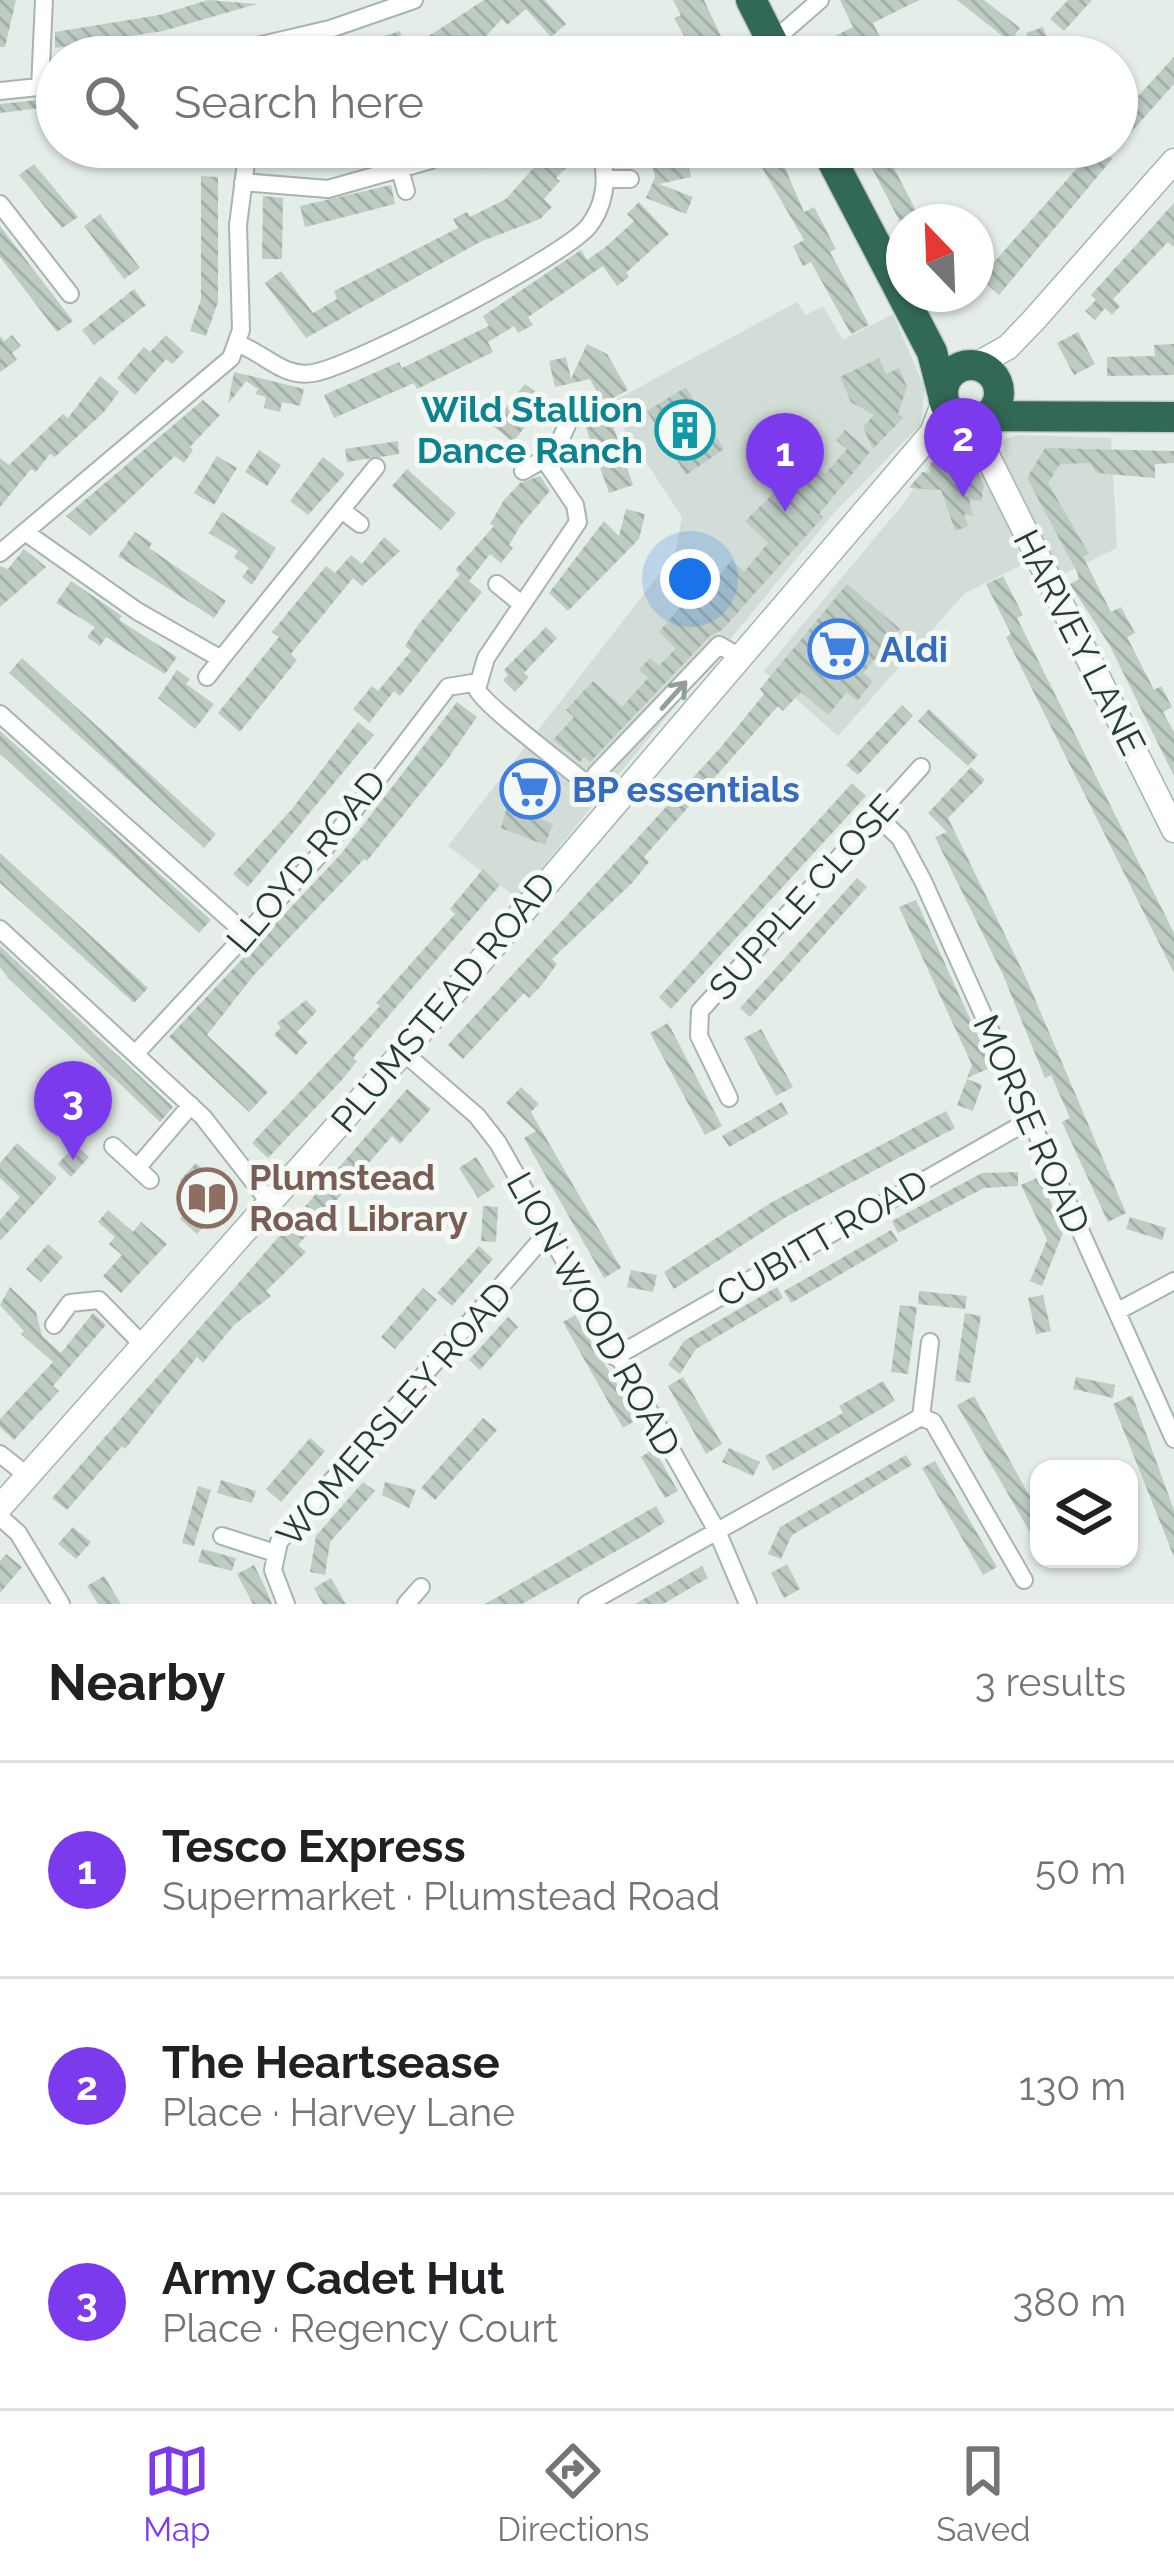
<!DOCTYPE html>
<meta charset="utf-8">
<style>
body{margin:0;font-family:Raleway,sans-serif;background:#f6f6f6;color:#202124}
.controls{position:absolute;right:36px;bottom:36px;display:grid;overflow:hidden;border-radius:24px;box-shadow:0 3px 9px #0004}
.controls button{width:108px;height:108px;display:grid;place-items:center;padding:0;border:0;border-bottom:3px solid #e0e0e0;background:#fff;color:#202124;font:60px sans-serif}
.compass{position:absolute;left:886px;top:204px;width:108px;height:108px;border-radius:50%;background:#fff;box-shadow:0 3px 9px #0004;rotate:337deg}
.you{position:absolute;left:690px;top:579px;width:42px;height:42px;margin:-30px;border:9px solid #fff;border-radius:50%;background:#1a73e8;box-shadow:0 0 0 18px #1a73e833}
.badge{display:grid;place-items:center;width:78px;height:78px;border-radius:50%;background:#7c3aed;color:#fff;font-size:39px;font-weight:700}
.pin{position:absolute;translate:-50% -99px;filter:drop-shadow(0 3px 6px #0008)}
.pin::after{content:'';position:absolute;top:63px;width:42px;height:36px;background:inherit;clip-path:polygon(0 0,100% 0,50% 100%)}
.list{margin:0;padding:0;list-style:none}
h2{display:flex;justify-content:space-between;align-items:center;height:156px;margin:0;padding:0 48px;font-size:51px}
h2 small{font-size:39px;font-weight:400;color:#757577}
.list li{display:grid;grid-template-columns:78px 1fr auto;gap:36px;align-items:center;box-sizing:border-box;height:216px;padding:0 48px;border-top:3px solid #e0e0e0}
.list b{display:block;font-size:45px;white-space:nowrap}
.list p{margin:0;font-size:39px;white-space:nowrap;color:#757577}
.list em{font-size:39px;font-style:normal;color:#757577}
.icon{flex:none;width:66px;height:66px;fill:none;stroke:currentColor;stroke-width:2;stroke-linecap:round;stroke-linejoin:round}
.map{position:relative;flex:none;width:1174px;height:1604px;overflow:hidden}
.search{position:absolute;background:#fff;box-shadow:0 3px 9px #0004;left:36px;right:36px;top:36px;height:132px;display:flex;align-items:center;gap:30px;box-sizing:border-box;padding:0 42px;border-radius:66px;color:#757577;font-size:45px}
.sheet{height:804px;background:#fff}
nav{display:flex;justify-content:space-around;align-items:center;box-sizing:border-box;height:168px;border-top:3px solid #e0e0e0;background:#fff;font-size:33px;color:#757577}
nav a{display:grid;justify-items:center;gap:6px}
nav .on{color:#7c3aed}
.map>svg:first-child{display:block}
.built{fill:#d3ddd7}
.building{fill:url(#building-back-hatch)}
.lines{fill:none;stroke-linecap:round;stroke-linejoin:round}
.street-casing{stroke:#a7b5ae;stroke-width:20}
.secondary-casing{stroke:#a3b8ae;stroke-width:27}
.highway-casing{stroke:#c2c9c6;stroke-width:33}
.street{stroke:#fff;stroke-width:16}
.secondary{stroke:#fff;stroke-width:24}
.highway{stroke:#326956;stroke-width:30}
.oneway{stroke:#929e99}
.labels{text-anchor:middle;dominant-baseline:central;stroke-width:10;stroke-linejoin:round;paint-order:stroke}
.culture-label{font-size:36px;font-weight:bold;fill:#0d838f;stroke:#f5f9f6;text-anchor:end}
.street-label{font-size:36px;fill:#243e33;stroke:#f5f9f6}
.shop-label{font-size:36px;font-weight:bold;fill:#366cbe;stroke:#f5f9f6;text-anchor:start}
.education-label{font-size:36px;font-weight:bold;fill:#785e54;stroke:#f5f9f6;text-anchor:start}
</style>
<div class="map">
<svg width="1174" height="1604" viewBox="0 0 1174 1604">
<defs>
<pattern id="building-back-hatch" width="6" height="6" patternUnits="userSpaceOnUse" patternTransform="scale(3)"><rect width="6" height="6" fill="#bdcbc3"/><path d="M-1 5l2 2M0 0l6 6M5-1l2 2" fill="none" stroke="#a2afa8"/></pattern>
</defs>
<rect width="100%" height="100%" fill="#e4ede8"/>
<path class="built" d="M797 302 806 315 823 306 843 340 893 314 925 389 920 425 835 512 517 898 448 846 675 554 682 517 608 404Z
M1016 435 1111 438 1117 548 1057 577 1004 466V440Z
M955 438 970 441 1024 564 965 593 838 736 764 671 904 503 945 443Z"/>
<path class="building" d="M0 0H16L5 47H0Z
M208 0 257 4 163 31 55 48V32L159 15Z
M484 0H545L566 24 551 37 526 9 507 25 502 19 472 51 464 42 445 57H420L412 47Z
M673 0H704L726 47 717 52 720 57H696L674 18 681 15Z
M840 0H919L873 23 883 43 848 57H826L819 44 853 27Z
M957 0H984L1020 28 1010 42Z
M1068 0H1092L1064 31 1050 19Z
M1043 27 1052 54 1035 57 1026 33Z
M400 31 405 51 382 57H318Z
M1174 57V84L1117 148V119Z
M57 98V106L0 113V104Z
M434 147H464L486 157 481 169Z
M538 147H561L574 160 556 178 560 181 544 199 552 207 540 219 482 241 306 338 265 283 281 271 313 313 337 299 334 291 458 228 453 219 467 212 470 217 506 199 545 155Z
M750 147H776L804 212 814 207 822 222 836 249 830 252 869 325 851 334 811 262 803 266 793 246 804 240Z
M861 147H883L922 222H900Z
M1096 147 1112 159 999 295 980 278Z
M686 154 691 177 659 184 693 197 686 214 646 198 655 177 651 161Z
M34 164 78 217 62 228 19 175Z
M201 176 218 177V302L206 336 190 331 201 299Z
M391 185 395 204 305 227 300 206Z
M263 196 283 198 282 259H262Z
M639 202 669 234 626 273 629 277 617 286 603 266 528 317 533 325 518 333 514 326 488 342 493 352 417 389 414 383 334 418 324 395 399 362 402 368 489 326 483 316 581 250 587 260 607 246 634 221 627 214Z
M1174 203V247L1168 242 1113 299 1120 306 1112 315 1105 308 1095 320 1085 311 1096 300 1091 295Z
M100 214 140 268 124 279 84 226Z
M0 226 73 321 57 332 0 257Z
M134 289 146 305 94 345 82 330Z
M1078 332 1095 364 1074 375 1057 343Z
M12 335 21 346 12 353 17 360 0 372V336L4 341Z
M166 335 184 352 172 364 166 359 135 395 117 378 144 347 150 352Z
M587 344 607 354 628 390 603 403 590 379 555 387 549 361 566 357 571 379Z
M1174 344V375L1107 376V357L1155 356 1154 345Z
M879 358 886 374 899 368 907 387 898 414 903 418 873 449 863 427 874 415 851 402 840 377Z
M234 372 304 389 300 406 282 402 280 412 264 408 266 397 255 394 258 389 246 381 228 404Z
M100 376 119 392 104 412 55 457 50 454 36 472 31 469 0 507V458L9 465 63 414 68 418Z
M525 384 546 400 513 442 492 425Z
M686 387 724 449 686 475 647 411Z
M203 400 220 415 190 447 193 450 184 463 175 456 90 536 66 516Z
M610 417 633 485 609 493 586 428Z
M845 430 870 452 819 514 823 517 722 630 710 636 590 762 584 757 580 762 553 740 574 717 566 710 593 681 622 707 648 678 639 670 650 658 659 666 676 648 659 632 687 599 679 592 697 572 711 584 732 560 744 572 768 543 745 521 809 459 825 474 847 449 836 440Z
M398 441 399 454 347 462 345 449Z
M1045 448 1174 451V463L1155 464V478L1096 473 1090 463 1060 464 1048 483 1089 554 1083 557 1111 612 1121 607 1135 633 1127 637 1154 690 1161 686 1172 707 1163 712 1174 732V776L1110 646 1070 584 1079 579 1077 572 1027 478Z
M259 450 281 465 267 486 245 472Z
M217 456 237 468 214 505 194 493Z
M323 457 345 474 308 515 290 501Z
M931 462 974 466 984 486 981 501 969 499 973 516 964 514 968 526 955 531 941 490 909 488 922 472 930 473Z
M407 469 456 513 441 530 392 486Z
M540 476 550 491 521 525 509 545 513 548 501 563 490 554 469 581 482 592 400 696 394 691 369 723 353 709 372 686 378 691 411 651 405 646 418 625 460 574 455 570 494 526 490 524 504 500 520 483Z
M626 509 645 514 639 539 568 611 549 593 604 521 619 536Z
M222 512 276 548 252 585 242 577 249 568 234 557 238 551 209 533Z
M135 532 152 543 149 548 226 601 214 618 118 556Z
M384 537 400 551 362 586 353 578 291 654 297 660 240 732 218 713 279 637 272 632 326 566 335 573 351 555 362 564Z
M24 549 46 567 0 607V566L8 569Z
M1003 576 1023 615 1017 618 1174 933V973L1006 637 1011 634 986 584Z
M71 581 122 616 119 620 177 657 165 674 106 637 100 646 87 637 95 627 56 603Z
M847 584 900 629 863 673 873 681 857 701 847 692 828 715 801 692 783 711 778 706 644 857 649 862 633 882 552 959 557 964 541 986 529 998 524 993 463 1059 448 1045 721 747 764 694 760 689Z
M546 627 557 638 524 673 529 677 515 692 503 680 508 675 504 670Z
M22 658 216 834 204 848 9 673Z
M177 670 190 679 186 684 214 704 195 729 158 698Z
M457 702 477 717 447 760 367 861 364 859 254 975 207 1035 268 1092 249 1112 169 1037 341 854Z
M902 705 913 716 858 775 846 765Z
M929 709 978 755 968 766 918 721Z
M358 722 374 735 248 887 233 874 292 809Z
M0 731 211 920 199 933 0 754Z
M971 767 985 780 948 818 1026 978 1126 1213 1108 1222 1062 1122 1070 1118 1051 1075 1045 1078 1003 975 935 837 947 832 928 813Z
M517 771 552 786 539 818 553 824 545 845 501 828Z
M852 783 866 796 671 1009 659 997Z
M0 853 148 988 134 1003 0 883Z
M483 869 500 885 353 1058 357 1061 341 1081 268 1158 252 1143 380 1006 376 1003 455 914 450 909Z
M857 878 867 887 750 1017 740 1008Z
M916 900 992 1067 967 1078 972 1065 899 907Z
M0 946 173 1107 160 1122 8 978 0 967Z
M306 1000 317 1011 297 1032 308 1042 296 1055 274 1035 281 1027 277 1023Z
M668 1023 722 1126 705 1135 650 1033Z
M761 1029 793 1087 776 1096 744 1038Z
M967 1079 982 1085 973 1111 957 1105Z
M521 1087 539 1104 531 1112 621 1268 604 1278 524 1138 536 1131 506 1103Z
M407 1089 431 1109 400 1144 392 1136 298 1245 306 1252 266 1291 271 1296 234 1325 203 1363 197 1357 125 1449 122 1446 67 1510 52 1498Z
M782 1102 788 1114 729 1147 722 1136Z
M946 1111 955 1128 786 1217 674 1289 664 1272 772 1202Z
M17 1143 57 1178 0 1241V1220L20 1197 0 1178V1163Z
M75 1145 89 1157 71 1177 58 1164Z
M476 1157 495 1187 478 1198 459 1168Z
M196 1163 218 1183 220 1208 197 1234 180 1219 200 1196 180 1180Z
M1018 1172V1186L984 1188 898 1233 892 1221 982 1173Z
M1039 1177 1064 1230 1042 1286 1030 1281 1047 1240 1021 1185Z
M483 1206 498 1207 496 1242 481 1241Z
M108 1210 133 1232 141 1222 167 1244 121 1293 103 1276 122 1255 109 1244 115 1237 98 1222Z
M1130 1217 1166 1228 1162 1240 1126 1229Z
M891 1230 898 1241 791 1303 784 1291Z
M48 1244 63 1257 41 1282 26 1269Z
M479 1246 493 1259 452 1306 437 1293Z
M631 1270 657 1275 653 1292 627 1287Z
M10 1287 36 1312 42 1336 61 1353 93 1313 106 1325 53 1386 59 1391 14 1440 0 1427V1419L53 1362 21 1334 24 1331 0 1305Z
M777 1287 783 1298 696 1349 680 1374 668 1365 684 1341Z
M423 1288 437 1300 395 1349 381 1337Z
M919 1291 967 1296 965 1309 918 1304Z
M1043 1295 1051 1331 1036 1334 1028 1298Z
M900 1305 917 1307 908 1374 891 1372Z
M965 1313 981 1316 970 1383 955 1381Z
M575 1315 638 1419 623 1428 563 1322Z
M508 1317 518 1327 480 1370 469 1360Z
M683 1377 722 1444 706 1454 668 1386Z
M1076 1377 1115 1385 1113 1398 1073 1389Z
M883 1381 895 1401 773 1471 765 1456 843 1413 839 1406Z
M1132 1395 1174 1510V1557L1113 1404Z
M974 1396 1039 1513V1548L957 1405Z
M483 1418 497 1430 435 1500 421 1488Z
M310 1438 325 1451 281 1502 266 1489Z
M729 1448 760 1462 753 1476 722 1462Z
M654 1449 678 1491 665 1498 641 1457Z
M906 1455 912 1465 792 1535 781 1559 768 1554 780 1527Z
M935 1461 997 1567 983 1575 922 1468Z
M221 1480 256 1491 252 1503 217 1493Z
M363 1482 375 1491 330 1542 325 1575 310 1572 316 1536Z
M385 1482 416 1490 409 1508 382 1495Z
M198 1486 211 1490 194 1546 182 1543Z
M656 1506 665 1522 643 1536 522 1604H485Z
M73 1527 91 1542 76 1559 58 1544Z
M202 1549 236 1558 232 1571 198 1562Z
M6 1554 22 1567 0 1593V1561Z
M787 1564 800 1589 784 1598 771 1573Z
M254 1565 266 1589 272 1604H253L237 1574Z
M702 1566 708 1578 663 1604H635Z
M104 1576 121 1604H98L87 1586Z
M331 1578 346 1604H323L314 1588Z"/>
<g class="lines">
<g class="street-casing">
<path id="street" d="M772 42 820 0
M210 57 330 29 414 0
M40 88 44 0
M0 91 57 85
M400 170 406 191
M606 179H630
M243 182 328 189 431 160
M0 204 70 294
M238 344C265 353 282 378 313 373 355 366 561 258 588 227 604 207 608 182 602 158
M544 459 555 452 567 425
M523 471 544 459 575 505 578 522 486 658 477 689C483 706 589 783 612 805
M343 511 360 524
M25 532 137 611 221 659 376 467
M0 553 231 358 241 330 238 225 248 147
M497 584 520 603
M207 677 221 659
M0 714 246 934
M596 774 719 645 740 657
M877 816 900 838 923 881 1174 1439
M0 929 203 1117 270 1203
M137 1052 323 851 448 687 478 682
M403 1052 477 1116 498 1143 717 1531 748 1604
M729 1098 699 1036 700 1011 921 767
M113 1146 137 1168
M150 1180 137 1168 191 1105
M1118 1311 1174 1281
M54 1325 70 1303 99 1300 144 1346
M615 1357 1030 1120
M921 1417 930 1342
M0 1454 28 1476
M0 1517 18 1533 61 1604
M222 1536 272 1552
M286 1604 273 1570 279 1542 547 1233
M406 1604 421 1587
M587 1604 921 1417 933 1422 1024 1580"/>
</g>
<g class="secondary-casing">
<path id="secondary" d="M976 365 1008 347 1033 321 1174 161
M964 421 986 453 1174 830
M0 1507 403 1052 932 433 944 402"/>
</g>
<g class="highway-casing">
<path id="highway" d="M751 0 780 57
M825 147 932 352 943 395
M943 393a28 28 0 1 1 56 0a28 28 0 1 1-56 0Z
M987 416 1174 417"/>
</g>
<use href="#street" class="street"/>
<use href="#secondary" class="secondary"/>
<use href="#highway" class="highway"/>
</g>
<defs><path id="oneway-shaft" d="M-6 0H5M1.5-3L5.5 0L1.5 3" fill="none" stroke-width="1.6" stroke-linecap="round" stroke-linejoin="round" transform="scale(3)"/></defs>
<use class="oneway" href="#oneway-shaft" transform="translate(674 695) rotate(-48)"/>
<defs>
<g id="building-ring" transform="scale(3)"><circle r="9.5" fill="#f5f9f6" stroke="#0f9aa8" stroke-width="1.5"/><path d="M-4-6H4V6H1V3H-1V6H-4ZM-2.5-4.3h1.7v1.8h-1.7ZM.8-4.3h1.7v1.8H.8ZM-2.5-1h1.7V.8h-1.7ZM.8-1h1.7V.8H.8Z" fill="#0f9aa8"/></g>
<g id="supermarket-ring" transform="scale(3)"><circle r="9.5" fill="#f5f9f6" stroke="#3f7fe0" stroke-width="1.5"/><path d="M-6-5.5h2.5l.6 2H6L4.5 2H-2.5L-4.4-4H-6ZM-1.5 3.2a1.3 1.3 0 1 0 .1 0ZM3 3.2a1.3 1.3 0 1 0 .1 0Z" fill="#3f7fe0"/></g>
<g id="library-ring" transform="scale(3)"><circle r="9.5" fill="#f5f9f6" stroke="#8d6e63" stroke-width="1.5"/><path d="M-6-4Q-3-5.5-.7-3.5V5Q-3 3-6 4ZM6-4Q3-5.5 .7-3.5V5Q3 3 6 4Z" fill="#8d6e63"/></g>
</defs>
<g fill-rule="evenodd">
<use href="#building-ring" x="685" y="430"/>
<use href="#supermarket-ring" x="838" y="649"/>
<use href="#supermarket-ring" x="530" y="789"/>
<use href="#library-ring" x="207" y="1198"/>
</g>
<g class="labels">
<g class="culture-label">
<text x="643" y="409">Wild Stallion<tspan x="643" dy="41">Dance Ranch</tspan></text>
</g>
<g class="street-label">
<text transform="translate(1080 642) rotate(63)">HARVEY LANE</text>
<text transform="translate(306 861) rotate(-50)">LLOYD ROAD</text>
<text transform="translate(803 897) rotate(-48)">SUPPLE CLOSE</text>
<text transform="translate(443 1002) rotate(-50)">PLUMSTEAD ROAD</text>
<text transform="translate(1032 1124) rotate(66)">MORSE ROAD</text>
<text transform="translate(822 1238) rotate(-30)">CUBITT ROAD</text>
<text transform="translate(594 1314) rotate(61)">LION WOOD ROAD</text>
<text transform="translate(394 1414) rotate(-49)">WOMERSLEY ROAD</text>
</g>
<g class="shop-label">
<text x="880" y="649">Aldi</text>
<text x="572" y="789">BP essentials</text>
</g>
<g class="education-label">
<text x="249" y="1177">Plumstead<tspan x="249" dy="41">Road Library</tspan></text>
</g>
</g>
</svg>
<div class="controls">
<button><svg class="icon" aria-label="layers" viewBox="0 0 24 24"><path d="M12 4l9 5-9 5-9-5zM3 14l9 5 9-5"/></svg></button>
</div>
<svg class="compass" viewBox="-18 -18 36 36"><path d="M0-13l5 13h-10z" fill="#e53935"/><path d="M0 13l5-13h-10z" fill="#757577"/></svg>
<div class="you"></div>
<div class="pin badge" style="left:785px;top:512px">1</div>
<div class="pin badge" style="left:963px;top:497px">2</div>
<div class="pin badge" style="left:73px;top:1160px">3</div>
<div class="search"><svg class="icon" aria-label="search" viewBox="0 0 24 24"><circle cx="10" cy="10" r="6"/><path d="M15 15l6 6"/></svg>Search here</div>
</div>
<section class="sheet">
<h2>Nearby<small>3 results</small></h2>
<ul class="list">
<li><span class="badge">1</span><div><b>Tesco Express</b><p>Supermarket · Plumstead Road</p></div><em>50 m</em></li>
<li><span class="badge">2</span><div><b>The Heartsease</b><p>Place · Harvey Lane</p></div><em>130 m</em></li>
<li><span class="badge">3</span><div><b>Army Cadet Hut</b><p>Place · Regency Court</p></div><em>380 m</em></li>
</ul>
</section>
<nav>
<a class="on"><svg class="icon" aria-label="map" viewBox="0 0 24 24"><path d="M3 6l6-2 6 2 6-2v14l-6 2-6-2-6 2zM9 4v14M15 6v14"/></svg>Map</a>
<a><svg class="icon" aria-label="directions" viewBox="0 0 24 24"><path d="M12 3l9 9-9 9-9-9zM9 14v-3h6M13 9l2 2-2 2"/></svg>Directions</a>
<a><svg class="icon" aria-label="saved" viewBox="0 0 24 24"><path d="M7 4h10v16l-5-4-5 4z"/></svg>Saved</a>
</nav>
